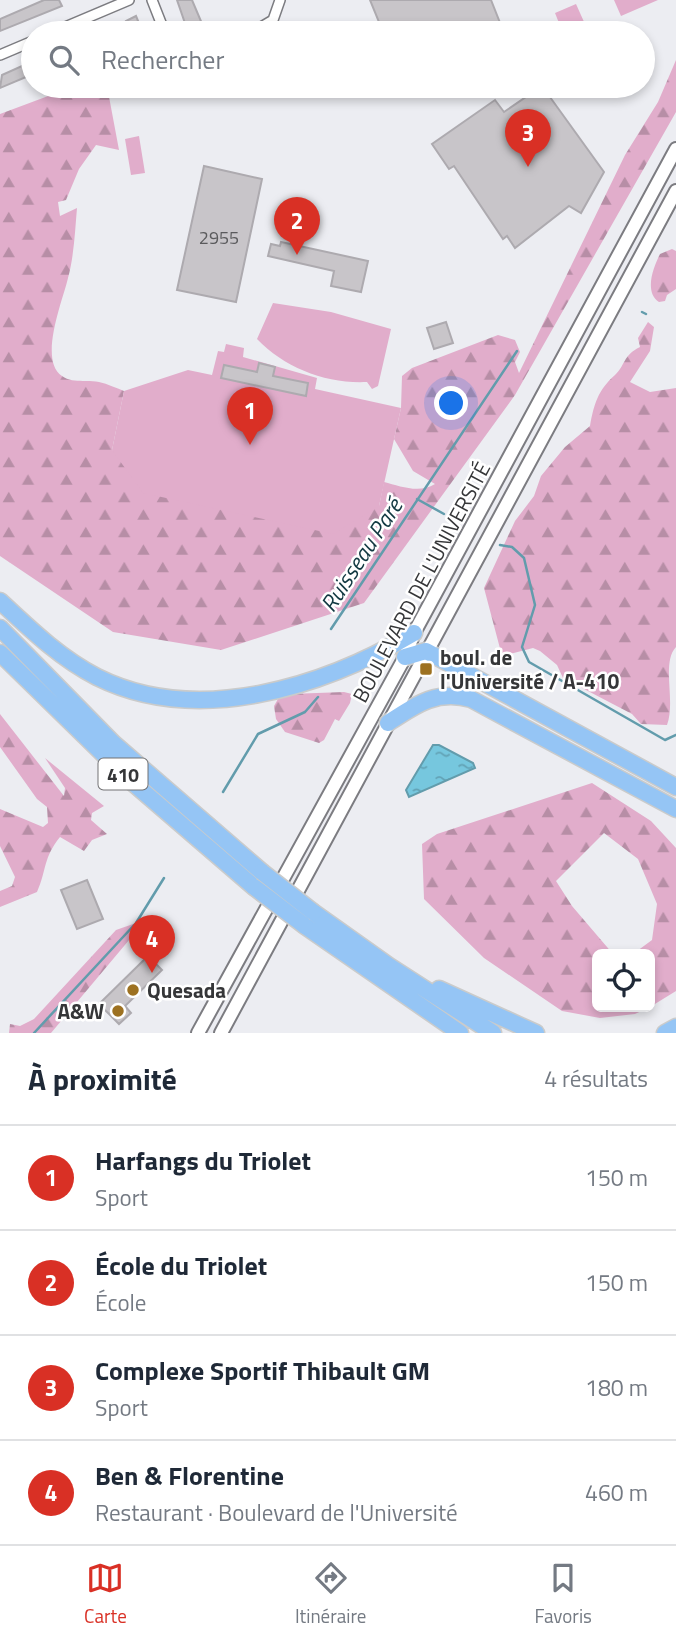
<!DOCTYPE html>
<html lang="fr">
<meta charset="utf-8">
<style>
body{margin:0;font-family:"Titillium Web",sans-serif;background:#f6f6f7;color:#1f2937}
.controls{position:absolute;right:21px;bottom:21px;display:grid;overflow:hidden;border-radius:10px;box-shadow:0 4px 10px #0003}
.controls button{width:63px;height:63px;display:grid;place-items:center;padding:0;border:0;border-bottom:2px solid #e0e1e3;background:#fff;color:#1f2937;font:35px sans-serif}
.you{position:absolute;left:452px;top:404px;width:24px;height:24px;margin:-18px;border:5px solid #fff;border-radius:50%;background:#1a73e8;box-shadow:0 0 0 10px #1a73e833}
.badge{display:grid;place-items:center;width:46px;height:46px;border-radius:50%;background:#d93025;color:#fff;font-size:23px;font-weight:700}
.pin{position:absolute;translate:-50% -58px;filter:drop-shadow(0 2px 4px #0008)}
.pin::after{content:'';position:absolute;top:37px;width:24px;height:21px;background:inherit;clip-path:polygon(0 0,100% 0,50% 100%)}
.list{margin:0;padding:0;list-style:none}
h2{display:flex;justify-content:space-between;align-items:center;height:91px;margin:0;padding:0 28px;font-size:30px}
h2 small{font-size:23px;font-weight:400;color:#747a83}
.list li{display:grid;grid-template-columns:46px 1fr auto;gap:21px;align-items:center;box-sizing:border-box;height:105px;padding:0 28px;border-top:2px solid #e0e1e3}
.list b{display:block;font-size:26px;white-space:nowrap}
.list p{margin:0;font-size:23px;white-space:nowrap;color:#747a83}
.list em{font-size:23px;font-style:normal;color:#747a83}
.icon{flex:none;width:38px;height:38px;fill:none;stroke:currentColor;stroke-width:2;stroke-linecap:round;stroke-linejoin:round}
.map{position:relative;flex:none;width:676px;height:1033px;overflow:hidden}
.search{position:absolute;background:#fff;box-shadow:0 4px 10px #0003;left:21px;right:21px;top:21px;height:77px;display:flex;align-items:center;gap:18px;box-sizing:border-box;padding:0 24px;border-radius:38px;color:#747a83;font-size:26px}
.sheet{height:511px;background:#fff}
nav{display:flex;justify-content:space-around;align-items:center;box-sizing:border-box;height:98px;border-top:2px solid #e0e1e3;background:#fff;font-size:19px;color:#747a83}
nav a{display:grid;justify-items:center;gap:4px}
nav .on{color:#d93025}
.map>svg:first-child{display:block}
.forest{fill:url(#forest-firs)}
.pitch{fill:#e1adcb}
.water{fill:url(#water-ripples);stroke:#629cac;stroke-width:2}
.lines{fill:none;stroke-linecap:round;stroke-linejoin:round}
.stream{stroke:#629cac;stroke-width:2.5}
.building{fill:#c8c5c9;stroke:#adaaaf;stroke-width:2}
.street-casing{stroke:#7c7c81;stroke-width:12}
.secondary-casing{stroke:#7c7c81;stroke-width:16}
.highway-casing{stroke:#cacbcb;stroke-width:19}
.street{stroke:#fff;stroke-width:9}
.secondary{stroke:#fff;stroke-width:12}
.highway{stroke:#95c5f5;stroke-width:16}
.highway-bridge-casing{stroke:#cacbcb;stroke-width:19;stroke-linecap:butt}
.highway-bridge{stroke:#95c5f5;stroke-width:16}
.poi-dot{fill:#9d7121;stroke:#fff;stroke-width:2.5}
.labels{text-anchor:middle;dominant-baseline:central;stroke-width:5;stroke-linejoin:round;paint-order:stroke}
.number-label{font-size:18px;fill:#5a5a5c}
.shield{fill:#fff;stroke:#727274;stroke-width:2}
.shield-label{font-size:19px;font-weight:bold;fill:#353638}
.street-label{font-size:21px;fill:#353638;stroke:#fff}
.poi-label{font-size:21px;font-weight:bold;fill:#353638;stroke:#fff;text-anchor:start}
.water-label{font-size:23px;font-style:italic;fill:#113841;stroke:#fff}
</style>
<div class="map">
<svg width="676" height="1033" viewBox="0 0 676 1033">
<defs>
<pattern id="forest-firs" width="22" height="20" patternUnits="userSpaceOnUse" patternTransform="scale(1.75)"><rect width="22" height="20" fill="#e1adcb"/><path d="M5 1l3.5 6h-7zM16 11l3.5 6h-7z" fill="#b78ea6"/></pattern>
<pattern id="water-ripples" width="26" height="14" patternUnits="userSpaceOnUse" patternTransform="scale(1.75)"><rect width="26" height="14" fill="#76c7de"/><path d="M2 4q2-2 4 0t4 0M15 11q2-2 4 0t4 0" fill="none" stroke="#62a2b5"/></pattern>
</defs>
<rect width="100%" height="100%" fill="#ecedf2"/>
<path class="forest" d="M676 60V112L515 395 364 603 221 650 113 632 0 556V114L75 86H107L119 150 96 145 79 169 66 200 58 202 60 216 77 208C75 231 74 256 68 278 63 300 38 360 62 376 73 384 87 379 99 382 108 384 116 388 124 391L112 450 379 506 384 482C400 486 419 494 435 484L413 471 394 439 401 408 402 376 412 368 498 335 515 340 520 352 515 362 519 373 625 155 658 102Z
M672 249 676 251V289L667 295 665 301 659 302C644 292 653 268 660 254Z
M648 322 654 327 650 351 630 382 650 392 676 388V647C661 663 676 701 667 725L641 724 632 714 563 678 557 665 540 651 533 648 502 656 484 588 515 521 534 496 541 476 565 447 590 426C594 404 598 390 615 375 625 366 623 355 640 347L638 338Z
M344 692 352 694 350 703 339 721 335 719 324 740 319 743 285 732 276 719 274 706 278 699 290 694Z
M0 714 64 796 65 788 45 758 104 806 92 813 91 820 107 834 92 840 84 851 60 837C43 858 47 869 37 892L0 907V891L12 886 15 877 0 846V809L43 827 48 823 47 807 37 799 0 747Z
M592 783 651 821 676 848V991L650 1007V954H633L652 940 657 904 638 859 604 833 556 881 572 906 613 954H597V1007H650L635 1014 600 1018 562 1011 484 958 424 899 422 844 437 834Z
M136 923 140 927 51 1033H9L10 1024 20 1026 34 1019 116 930Z"/>
<path class="pitch" d="M614 0H658L621 16Z
M576 4 589 33H563L555 13Z
M139 136 145 173 131 175 125 139Z
M273 303 331 312 391 329 378 386 372 389 367 382C326 384 285 368 257 339Z
M226 344 244 348 243 357 317 378 315 389 401 408 379 506 333 534 143 493 112 450 124 391 188 370 212 375 218 351 224 352Z"/>
<path class="water" d="M433 745H439L473 763 475 768 409 797 406 790Z"/>
<g class="lines">
<path class="stream" d="M642 312 646 314
M417 499 444 514
M500 545 512 547 524 558 535 605 522 647 529 662 665 740 676 735
M331 629 517 351
M223 792 258 734 305 712 318 697
M34 1033 136 923 164 878"/>
</g>
<path class="building" d="M44 0H59L62 6 0 31V19Z
M177 0H192L203 26 188 32Z
M370 0H491L504 33H359L379 22Z
M136 16 143 33H131L126 21Z
M33 61V74L0 88 2 75Z
M542 86 604 172 581 213 569 206 515 248 507 236 503 239 454 166 449 169 432 144 495 100 504 112Z
M204 166 262 179 236 302 177 290Z
M281 242 368 261 361 292 331 286 334 271 268 256 271 244 280 246Z
M446 322 453 343 434 349 427 328Z
M259 363 275 367 273 376 308 383 306 396 221 378 224 365 257 372Z
M87 880 103 919 77 929 61 890Z
M148 956 162 970 125 1006 131 1013 119 1024 99 1004Z"/>
<g class="lines">
<g class="street-casing">
<path id="street" d="M152 0 165 33
M51 33 129 0
M251 33 273 20 280 0
M0 55 33 41"/>
</g>
<g class="secondary-casing">
<path id="secondary" d="M198 1033 405 657 414 633 676 149
M221 1033 676 191"/>
</g>
<g class="highway-casing">
<path id="highway" d="M0 601C30 629 60 658 97 677 197 727 324 687 414 633
M0 628 113 743 262 872
M0 653 132 782 254 887
M405 657 426 651 676 787
M388 723C415 705 437 689 471 699L676 809
M313 912 389 966 493 1033
M305 926 460 1033
M439 989 536 1033
M665 1033 676 1027"/>
</g>
<use href="#street" class="street"/>
<use href="#secondary" class="secondary"/>
<use href="#highway" class="highway"/>
<g class="highway-bridge-casing">
<path id="highway-bridge" d="M262 872 313 912
M254 887 305 926"/>
</g>
<use href="#highway-bridge" class="highway-bridge"/>
</g>
<g class="poi-dot">
<rect x="419" y="662" width="14" height="14" rx="3.5"/>
<circle cx="133" cy="990" r="7"/>
<circle cx="118" cy="1011" r="7"/>
</g>
<g class="labels">
<g class="number-label">
<text x="219" y="237">2955</text>
</g>
<rect class="shield" x="98.5" y="758.5" width="49" height="31" rx="5"/>
<g class="shield-label">
<text x="123" y="774">410</text>
</g>
<g class="street-label">
<text transform="translate(421 582) rotate(-62)">BOULEVARD DE L'UNIVERSITÉ</text>
</g>
<g class="poi-label">
<text x="440" y="657">boul. de<tspan x="440" dy="24">l'Université / A-410</tspan></text>
<text x="147" y="990">Quesada</text>
<text x="104" y="1011" text-anchor="end">A&amp;W</text>
</g>
<g class="water-label">
<text transform="translate(361 555) rotate(-57)">Ruisseau Paré</text>
</g>
</g>
</svg>
<div class="controls">
<button><svg class="icon" aria-label="locate" viewBox="0 0 24 24"><circle cx="12" cy="12" r="6"/><path d="M12 2v4M12 18v4M2 12h4M18 12h4"/></svg></button>
</div>
<div class="you"></div>
<div class="pin badge" style="left:250px;top:445px">1</div>
<div class="pin badge" style="left:297px;top:255px">2</div>
<div class="pin badge" style="left:528px;top:167px">3</div>
<div class="pin badge" style="left:152px;top:973px">4</div>
<div class="search"><svg class="icon" aria-label="search" viewBox="0 0 24 24"><circle cx="10" cy="10" r="6"/><path d="M15 15l6 6"/></svg>Rechercher</div>
</div>
<section class="sheet">
<h2>À proximité<small>4 résultats</small></h2>
<ul class="list">
<li><span class="badge">1</span><div><b>Harfangs du Triolet</b><p>Sport</p></div><em>150 m</em></li>
<li><span class="badge">2</span><div><b>École du Triolet</b><p>École</p></div><em>150 m</em></li>
<li><span class="badge">3</span><div><b>Complexe Sportif Thibault GM</b><p>Sport</p></div><em>180 m</em></li>
<li><span class="badge">4</span><div><b>Ben &amp; Florentine</b><p>Restaurant · Boulevard de l'Université</p></div><em>460 m</em></li>
</ul>
</section>
<nav>
<a class="on"><svg class="icon" aria-label="map" viewBox="0 0 24 24"><path d="M3 6l6-2 6 2 6-2v14l-6 2-6-2-6 2zM9 4v14M15 6v14"/></svg>Carte</a>
<a><svg class="icon" aria-label="directions" viewBox="0 0 24 24"><path d="M12 3l9 9-9 9-9-9zM9 14v-3h6M13 9l2 2-2 2"/></svg>Itinéraire</a>
<a><svg class="icon" aria-label="saved" viewBox="0 0 24 24"><path d="M7 4h10v16l-5-4-5 4z"/></svg>Favoris</a>
</nav>
